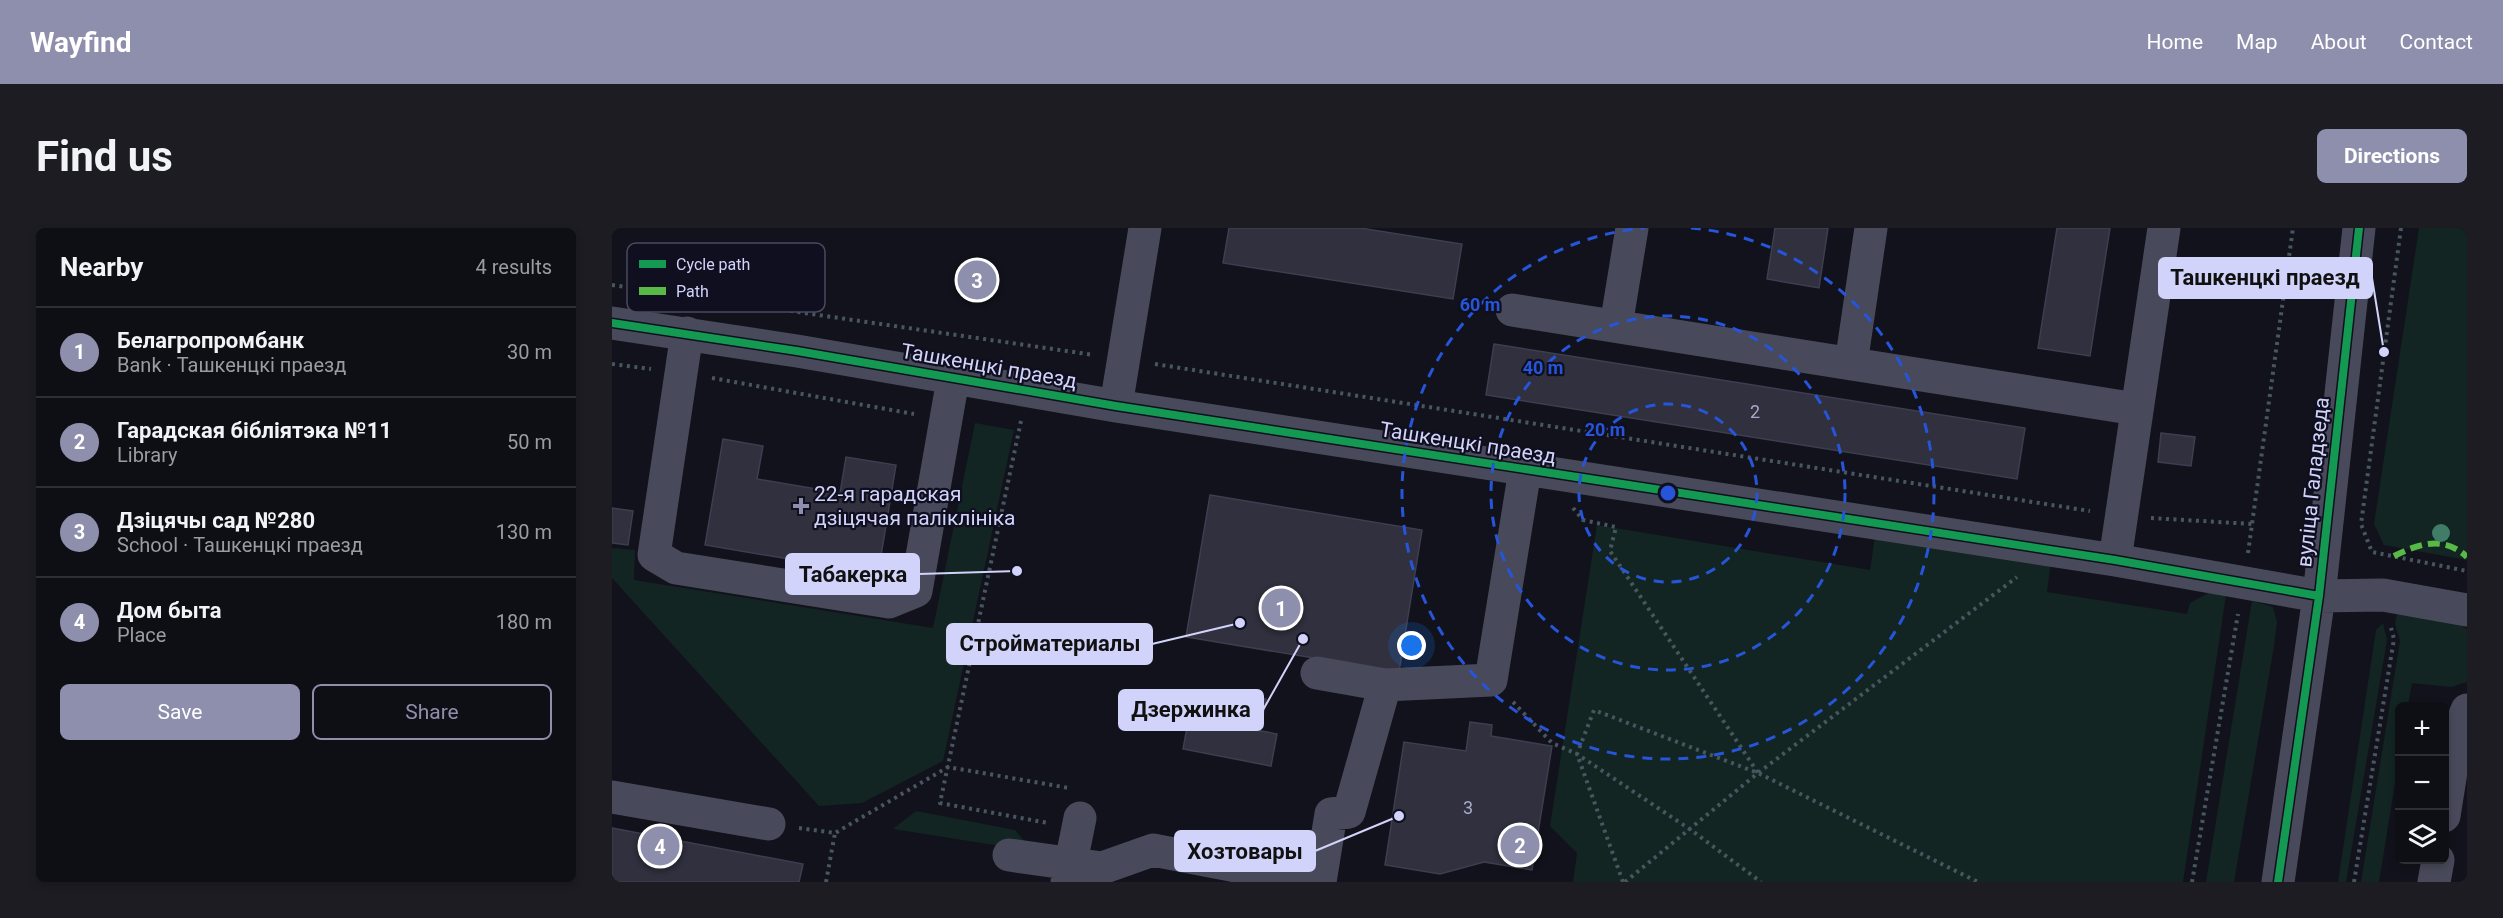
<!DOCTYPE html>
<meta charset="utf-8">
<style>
body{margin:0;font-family:Roboto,sans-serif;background:#1c1c22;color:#f1f3f6}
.controls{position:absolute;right:18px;bottom:18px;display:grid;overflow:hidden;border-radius:9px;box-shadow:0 3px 9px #0003}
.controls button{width:54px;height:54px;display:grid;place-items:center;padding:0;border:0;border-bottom:2px solid #2e2e34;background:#0e0e15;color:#f1f3f6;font:30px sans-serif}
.you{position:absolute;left:800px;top:418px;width:21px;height:21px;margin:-15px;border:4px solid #fff;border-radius:50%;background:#1a73e8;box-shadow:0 0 0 9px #1a73e833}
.badge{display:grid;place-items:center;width:39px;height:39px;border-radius:50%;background:#8e8fac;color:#fff;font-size:20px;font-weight:700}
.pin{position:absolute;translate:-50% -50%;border:3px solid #fff;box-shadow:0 2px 6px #0006}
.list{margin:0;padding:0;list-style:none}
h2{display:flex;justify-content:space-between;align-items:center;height:78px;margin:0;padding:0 24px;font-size:26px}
h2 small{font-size:20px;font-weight:400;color:#9b9ca0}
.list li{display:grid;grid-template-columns:39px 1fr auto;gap:18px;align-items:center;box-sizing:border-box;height:90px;padding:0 24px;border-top:2px solid #2e2e34}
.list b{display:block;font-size:22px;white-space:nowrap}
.list p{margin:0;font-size:20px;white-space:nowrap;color:#9b9ca0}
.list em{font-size:20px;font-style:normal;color:#9b9ca0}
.actions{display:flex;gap:12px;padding:18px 24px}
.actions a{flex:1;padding:14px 0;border:2px solid #8e8fac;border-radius:9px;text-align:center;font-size:21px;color:#8e8fac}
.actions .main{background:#8e8fac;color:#fff}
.icon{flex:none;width:33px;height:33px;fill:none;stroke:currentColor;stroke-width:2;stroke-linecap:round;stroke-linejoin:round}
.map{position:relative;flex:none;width:1855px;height:654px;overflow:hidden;border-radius:9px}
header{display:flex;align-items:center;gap:36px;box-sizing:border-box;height:84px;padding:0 30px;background:#8e8fac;color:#fff}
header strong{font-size:28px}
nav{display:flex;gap:33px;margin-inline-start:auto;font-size:21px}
.intro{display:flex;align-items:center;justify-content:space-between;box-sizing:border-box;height:144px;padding:0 36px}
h1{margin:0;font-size:42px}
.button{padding:15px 27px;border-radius:9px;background:#8e8fac;color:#fff;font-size:21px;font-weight:700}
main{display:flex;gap:36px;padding:0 36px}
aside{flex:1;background:#0e0e15;border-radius:9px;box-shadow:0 3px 9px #0003}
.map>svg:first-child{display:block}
.green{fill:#122523}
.building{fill:#30303e;stroke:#3d3e4f;stroke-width:1.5}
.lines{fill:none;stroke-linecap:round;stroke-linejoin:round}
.path{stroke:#48575f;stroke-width:4;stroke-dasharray:3 4.5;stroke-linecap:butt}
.minor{stroke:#484a5b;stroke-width:33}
.quiet{stroke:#58b947;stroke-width:6;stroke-dasharray:12 6;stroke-linecap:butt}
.cycleway-casing{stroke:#0f0f1f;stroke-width:11}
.cycleway{stroke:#139951;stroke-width:8}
.tree{fill:#407c67}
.ring{fill:none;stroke:#2655da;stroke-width:3;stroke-dasharray:10 8}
.poi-dot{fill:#8e8fac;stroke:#0f0f1f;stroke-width:2}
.labels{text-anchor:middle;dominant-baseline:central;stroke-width:4.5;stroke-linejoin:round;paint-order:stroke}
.number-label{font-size:18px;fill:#a9aacb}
.street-label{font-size:21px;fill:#d1d3fa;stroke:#0f0f1f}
.poi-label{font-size:21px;fill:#d1d3fa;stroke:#0f0f1f;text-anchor:start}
.key{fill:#0f0f1f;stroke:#494a61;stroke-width:1.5}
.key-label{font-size:16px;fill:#d1d3fa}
.centre{fill:#2655da;stroke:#0f0f1f;stroke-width:3}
.ring-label{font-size:18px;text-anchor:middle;font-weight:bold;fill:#2655da;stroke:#0f0f1f;stroke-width:4.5;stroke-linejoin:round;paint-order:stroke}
.leader{fill:none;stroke:#d1d3fa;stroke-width:2}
.callout-dot{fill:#d1d3fa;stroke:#0f0f1f;stroke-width:2}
.callout{fill:#d1d3fa;stroke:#d1d3fa;stroke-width:2}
.callout-label{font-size:22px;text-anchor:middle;font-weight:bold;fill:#111}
</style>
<header>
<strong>Wayfind</strong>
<nav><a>Home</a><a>Map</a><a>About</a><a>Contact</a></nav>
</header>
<div class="intro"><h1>Find us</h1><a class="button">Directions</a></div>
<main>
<aside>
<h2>Nearby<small>4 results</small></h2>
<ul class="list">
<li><span class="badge">1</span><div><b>Белагропромбанк</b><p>Bank · Ташкенцкі праезд</p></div><em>30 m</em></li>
<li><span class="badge">2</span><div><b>Гарадская бібліятэка №11</b><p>Library</p></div><em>50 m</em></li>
<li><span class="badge">3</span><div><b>Дзіцячы сад №280</b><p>School · Ташкенцкі праезд</p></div><em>130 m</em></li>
<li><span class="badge">4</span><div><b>Дом быта</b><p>Place</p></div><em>180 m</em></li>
</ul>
<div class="actions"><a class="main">Save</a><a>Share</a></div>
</aside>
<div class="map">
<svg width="1855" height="654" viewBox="0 0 1855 654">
<rect width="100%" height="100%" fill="#12121c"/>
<path class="green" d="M1807 0H1855V332L1772 317 1762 296Z
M363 195 402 202 331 533 250 575 207 578 0 350V320L23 322 22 352 321 400Z
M985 297 1258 342 1263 308 1439 333 1435 364 1575 386 1578 375 1600 363 1614 367 1571 654H961L965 625 938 598Z
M1640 373 1661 379 1665 394 1662 418 1622 654H1594Z
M1785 386 1847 396 1855 401V454L1839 459 1800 455 1796 478H1788L1787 531 1767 654H1749L1788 413 1783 396Z
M1771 395 1775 412 1734 654H1726L1764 402Z
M304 583 403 602 421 623 281 601Z"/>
<path class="building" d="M617 0H748L850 16 841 71 611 35Z
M1163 0H1216L1207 60 1155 51Z
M1445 0H1498L1478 128 1426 120Z
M882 116 1413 200 1405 251 874 167Z
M1549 205 1583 209 1579 238 1546 234Z
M111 211 151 218 145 251 228 265 234 229 284 237 266 346 93 317Z
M598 267 810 302 787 444 574 409Z
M0 280 21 283 16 317 0 315Z
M602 462 654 471 648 503 596 493Z
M577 489 665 506 659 538 571 521Z
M858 494 880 497 879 508 940 518 920 642 872 634 828 646 773 637 792 514 854 523Z
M0 600 191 636 187 654H0Z"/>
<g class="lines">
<path class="path" d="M1789 0 1749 296 1760 324 1855 343
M0 57 482 127
M0 136 39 141
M543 136 1478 283
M100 150 302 186
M409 193 328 575 436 595
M961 280 971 292 1004 299 998 323 1146 545
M1539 290 1640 296
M1636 325 1681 0
M901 474 940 515 965 526 1079 602 1149 654
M187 600 223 605 336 539 457 560
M214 654 223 605
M1011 654 965 526 982 482 1146 545 1366 654
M1013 654 1146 545 1405 349
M1580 654 1626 386
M1742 654 1782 411 1779 400"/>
<path class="minor" d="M900 82 1524 181
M0 95 185 123 504 178 1503 332 1707 368 1771 367 1855 382
M1004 98 1020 0
M75 105 42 327 64 340 277 374 304 363 341 151
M1239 136 1259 0
M504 178 533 0
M1503 332 1552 0
M705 445 773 457
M0 569 157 596
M1832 588 1845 506 1855 482
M397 627 490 640 541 622 707 654
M455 654 468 590
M708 654 719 586 737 584 773 457 879 452 913 242
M1666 654 1707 368 1747 0
M1822 654 1826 632"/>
<path class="quiet" d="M1782 328C1806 316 1832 307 1855 329"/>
<g class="cycleway-casing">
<path id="cycleway" d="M0 95 185 123 504 178 1503 332 1707 368
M1666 654 1707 368 1747 0"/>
</g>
<use href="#cycleway" class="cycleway"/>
</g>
<circle class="tree" cx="1829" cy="305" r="9"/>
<g class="ring">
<circle cx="1056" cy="265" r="89"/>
<circle cx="1056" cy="265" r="177"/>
<path d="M1079 0A266 266 0 1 1 1033 0"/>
</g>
<path class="poi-dot" d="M186 269h6v6h6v6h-6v6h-6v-6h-6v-6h6z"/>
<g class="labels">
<g class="number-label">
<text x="1143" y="183">2</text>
<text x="856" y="579">3</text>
</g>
<g class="street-label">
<text transform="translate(377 138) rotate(10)">Ташкенцкі праезд</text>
<text transform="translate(856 215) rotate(9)">Ташкенцкі праезд</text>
<text transform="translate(1701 254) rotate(-84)">вуліца Галадзеда</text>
</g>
<g class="poi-label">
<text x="202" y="266">22-я гарадская<tspan x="202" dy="24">дзіцячая паліклініка</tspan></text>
</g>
</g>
<rect x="15" y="15" width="198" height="69" rx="9" class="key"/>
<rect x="27" y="32" width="27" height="8" fill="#139951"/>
<rect x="27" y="59" width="27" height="8" fill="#58b947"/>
<g class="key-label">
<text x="64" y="42">Cycle path</text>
<text x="64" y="69">Path</text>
</g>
<circle cx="1056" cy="265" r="9" class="centre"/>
<g class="ring-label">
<text x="868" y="83">60 m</text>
<text x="931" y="146">40 m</text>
<text x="993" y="208">20 m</text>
</g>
<path class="leader" d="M1772 124L1760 50M405 343L307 346M628 395L540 416M691 411L651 482M787 588L703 623"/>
<g class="callout-dot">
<circle cx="1772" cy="124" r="6"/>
<circle cx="405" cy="343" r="6"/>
<circle cx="628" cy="395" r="6"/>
<circle cx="691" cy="411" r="6"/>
<circle cx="787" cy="588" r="6"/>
</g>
<g class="callout">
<rect x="1547" y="30" width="213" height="40" rx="6"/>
<rect x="174" y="326" width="133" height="40" rx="6"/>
<rect x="335" y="396" width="205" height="40" rx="6"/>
<rect x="507" y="462" width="144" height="40" rx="6"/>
<rect x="563" y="603" width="140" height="40" rx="6"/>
</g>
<g class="callout-label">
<text x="1653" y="57">Ташкенцкі праезд</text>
<text x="241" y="354">Табакерка</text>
<text x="438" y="423">Стройматериалы</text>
<text x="579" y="489">Дзержинка</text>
<text x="633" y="631">Хозтовары</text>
</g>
</svg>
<div class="controls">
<button>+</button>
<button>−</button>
<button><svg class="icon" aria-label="layers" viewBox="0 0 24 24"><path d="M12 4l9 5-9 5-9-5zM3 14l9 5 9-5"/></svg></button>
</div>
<div class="you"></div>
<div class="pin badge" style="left:669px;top:380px">1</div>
<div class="pin badge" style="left:908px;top:617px">2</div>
<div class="pin badge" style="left:365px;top:52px">3</div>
<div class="pin badge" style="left:48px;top:618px">4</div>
</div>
</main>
